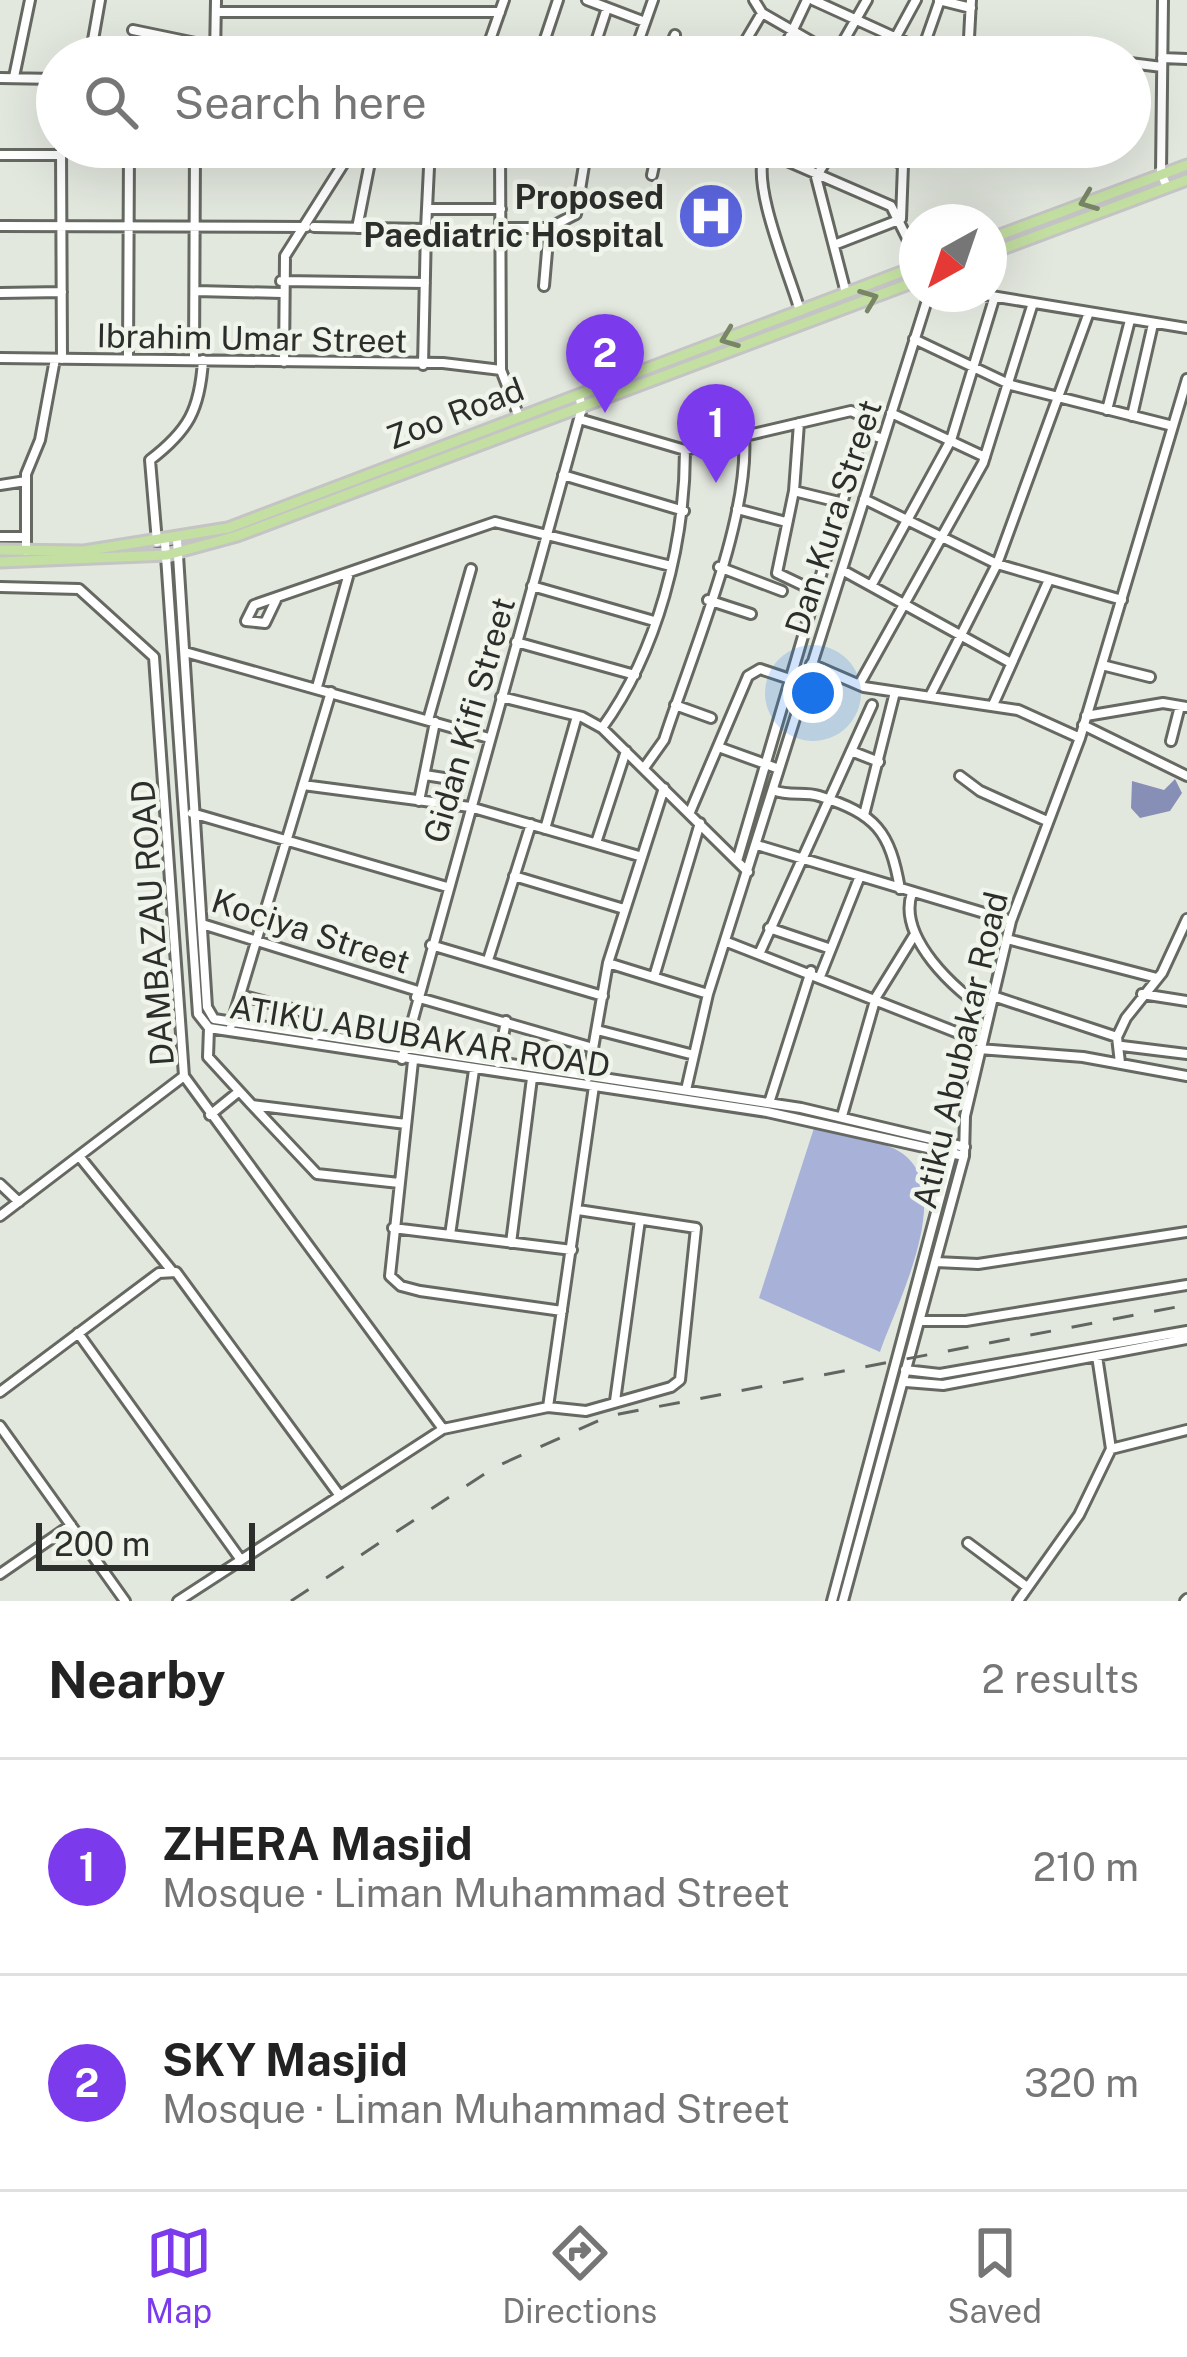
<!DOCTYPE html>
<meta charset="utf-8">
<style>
body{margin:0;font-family:"Public Sans",sans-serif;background:#f6f6f6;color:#222}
.compass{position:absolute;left:899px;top:204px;width:108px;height:108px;border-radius:50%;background:#fff;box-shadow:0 12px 48px #0002;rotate:220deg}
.scale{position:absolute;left:36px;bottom:30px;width:219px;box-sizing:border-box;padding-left:12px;border:6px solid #2c2e2b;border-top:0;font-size:33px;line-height:42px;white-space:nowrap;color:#2c2e2b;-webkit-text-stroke:9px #f0f5ec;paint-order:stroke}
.you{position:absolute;left:813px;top:693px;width:42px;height:42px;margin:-30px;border:9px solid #fff;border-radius:50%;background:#1a73e8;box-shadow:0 0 0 18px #1a73e833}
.badge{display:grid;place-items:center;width:78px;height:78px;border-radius:50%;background:#7c3aed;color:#fff;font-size:39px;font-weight:700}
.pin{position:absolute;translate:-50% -99px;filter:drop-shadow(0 3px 6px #0008)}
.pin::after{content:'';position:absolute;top:63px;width:42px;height:36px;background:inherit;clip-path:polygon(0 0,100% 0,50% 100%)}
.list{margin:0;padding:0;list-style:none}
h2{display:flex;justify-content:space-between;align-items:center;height:156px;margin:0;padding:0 48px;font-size:51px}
h2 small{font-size:39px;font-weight:400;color:#767676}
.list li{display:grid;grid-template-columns:78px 1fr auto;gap:36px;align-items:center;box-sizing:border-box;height:216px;padding:0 48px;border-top:3px solid #e0e0e0}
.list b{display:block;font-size:45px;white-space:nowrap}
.list p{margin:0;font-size:39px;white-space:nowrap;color:#767676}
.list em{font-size:39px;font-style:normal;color:#767676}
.icon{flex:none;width:66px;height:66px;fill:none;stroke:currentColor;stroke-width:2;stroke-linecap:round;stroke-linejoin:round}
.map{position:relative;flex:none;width:1187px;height:1601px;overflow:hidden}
.search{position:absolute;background:#fff;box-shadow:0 12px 48px #0002;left:36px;right:36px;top:36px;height:132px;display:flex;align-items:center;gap:30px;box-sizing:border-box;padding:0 42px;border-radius:66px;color:#767676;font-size:45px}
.sheet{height:588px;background:#fff}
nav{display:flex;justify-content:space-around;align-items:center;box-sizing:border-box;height:168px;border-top:3px solid #e0e0e0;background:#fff;font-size:33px;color:#767676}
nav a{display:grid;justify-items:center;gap:6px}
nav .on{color:#7c3aed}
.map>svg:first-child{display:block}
.green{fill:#a8b1d8}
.water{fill:#878fb6}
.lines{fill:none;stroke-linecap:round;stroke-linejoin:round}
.minor-casing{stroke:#656962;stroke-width:14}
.major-casing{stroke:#c4c4c4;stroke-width:15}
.minor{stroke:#fff;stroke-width:8}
.major{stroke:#c3dfa1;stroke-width:9}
.rail{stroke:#626560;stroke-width:3;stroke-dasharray:21 21;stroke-linecap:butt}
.oneway{stroke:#788666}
.labels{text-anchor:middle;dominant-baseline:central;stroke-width:9;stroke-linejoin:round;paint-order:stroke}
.poi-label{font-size:33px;font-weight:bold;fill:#2c2e2b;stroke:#f0f5ec;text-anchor:end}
.street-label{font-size:33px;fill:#2c2e2b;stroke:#f0f5ec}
</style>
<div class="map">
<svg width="1187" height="1601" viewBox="0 0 1187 1601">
<rect width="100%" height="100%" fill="#e3e8df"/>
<path class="green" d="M814 1128C839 1135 872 1138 895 1149 961 1182 897 1302 880 1352L759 1298Z"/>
<path class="water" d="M1175 779 1182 793 1170 811 1140 818 1131 808 1132 781 1164 790Z"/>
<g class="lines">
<g class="minor-casing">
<path id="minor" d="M587 0 645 22
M754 0 762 13 835 55
M813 0 938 57
M939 0 971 8
M1163 0 1161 173 1167 187
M216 12H500
M133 30 215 47
M969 47 1068 57
M835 56 867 0
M90 57 100 0
M215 57 216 0
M484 57 504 0
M539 57 558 0
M591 57 607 8
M633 57 653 0
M666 57 675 35
M736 57 762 13
M780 57 807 0
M885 57 916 0
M920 57 940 0
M968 57 971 0
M1162 58 1187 59
M1130 63 1162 67
M14 77 30 0
M0 78 57 79
M61 147 62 359
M500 147 501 370 519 417
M755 147 891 206 917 258
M765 152C750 184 790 275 800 311
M0 155H61
M196 160 348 156
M815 173 846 293
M818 174 834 147
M652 175 658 147
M427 209H501
M0 226 306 227
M314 227 426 229 430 147
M357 228 373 147
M501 228H549L576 214 587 147
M834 245 901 219 903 165 871 147
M281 281 425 283
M544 286 549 228
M196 291 282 293
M0 293 62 292
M979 294 1187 328
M914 339 1011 385 1173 426
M0 358 443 363 501 370
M128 359 129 147
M194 360 195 147
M284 362 285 256 354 147
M423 365 426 229
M1107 410 1130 320
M891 413 985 457
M1132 416 1153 324
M579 419 685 450 851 411 865 417 863 432 883 439
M799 423 794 491 777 573 817 592
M563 475 684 511
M0 485 26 481
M794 491 843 503
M864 499 997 564 1122 600
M737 509 786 522
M0 537H26
M177 540 207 1007 214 1019 801 1108 965 1147
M157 542 150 460C188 431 200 410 203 360
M165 542 198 1014 209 1028 767 1112 964 1156
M26 551V474L40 440 55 359
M719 567 782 591
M842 570 1011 663
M532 586 654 621
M871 586 951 440 994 299
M0 587 79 589 154 657 184 1076 443 1429
M276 600 265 623 246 621 254 605 495 522 671 566
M708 600 751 614
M516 642 635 675
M185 652 489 738
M811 664 864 687 1018 710 1080 738
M1102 665 1150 677
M859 685 983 463 1032 306
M317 687 349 573
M930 696 997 564 1088 315
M501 697 582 717 602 728 748 872
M675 705 711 718
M993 705 1048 582
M1086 716 1163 703 1187 707
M428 720 471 569
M1083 725 1187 776
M602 728C658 651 685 544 685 450
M1171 741 1180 706
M721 748 779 769
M851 751 879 762
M644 768 664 740C691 656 750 520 744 436
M425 775 450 779
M960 776 980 791 1047 821
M303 785 470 807 639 856
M773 790C790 797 804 791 819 796 876 814 890 831 900 889
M419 801 435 722
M690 812 748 676 760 669 805 684
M192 813 447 887
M864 815 895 692
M545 829 577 716
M596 843 626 751
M757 845 1011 921
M737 861 863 432
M514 876 624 909
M912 893C897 937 955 991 989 1012
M202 924 418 991
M769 928 831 949
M1007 939 1157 978
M727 942 981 1042
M431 945 603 996
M760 952 872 705
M488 960 531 824
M608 963 708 994
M821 974 860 876
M654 977 700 823
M1142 994 1187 1001
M240 995 314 1015 316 1036
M993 996 1117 1037
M416 997 593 1048
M231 1025 331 692
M209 1028 208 1057 252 1105 406 1124
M597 1030 694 1055
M1122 1046 1187 1054
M979 1049 1083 1057 1187 1076
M402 1059 582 408 579 395
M413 1061 390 1276 401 1286 420 1291 562 1311
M498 1063 506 1021
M1120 1063 1117 1037 1126 1018 1162 973 1187 919
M588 1077 608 963 664 788
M686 1090 708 994 929 294
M769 1103 811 971
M252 1105 317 1174 399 1183
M210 1115 237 1093
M842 1116 876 997 915 934
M79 1156 172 1271
M0 1184 19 1202
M0 1216 184 1076
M393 1228 572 1250
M450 1235 474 1070
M511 1243 532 1078
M936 1262 978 1264 1187 1232
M922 1321H966L1187 1285
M78 1333 241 1560
M905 1370 940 1374 1187 1331
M906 1382 943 1385 1187 1339
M0 1392 159 1273 176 1272 340 1496
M615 1401 640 1220
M548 1407 586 1411 671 1387 680 1380 696 1228 578 1210
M0 1426 125 1601
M1111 1449 1187 1430
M968 1543 1027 1587
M0 1574 71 1525
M178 1601 443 1429 548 1407 594 1086
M832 1601 953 1149
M843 1601 964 1156 965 1116 1011 921 1080 738 1187 379
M1018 1601 1079 1515 1111 1449 1097 1356
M1185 1601 1187 1599"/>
</g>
<g class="major-casing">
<path id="major" d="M989 239 1187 165
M989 254 1187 180
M0 550 84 551 228 528 917 266
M0 562 167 555 237 536 917 281"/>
</g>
<use href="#minor" class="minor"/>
<use href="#major" class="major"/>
<path class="rail" d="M291 1601 495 1467 609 1416 1187 1305"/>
</g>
<defs><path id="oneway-chevron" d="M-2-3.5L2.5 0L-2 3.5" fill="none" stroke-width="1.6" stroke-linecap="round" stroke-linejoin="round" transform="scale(3)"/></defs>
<g class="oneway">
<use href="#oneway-chevron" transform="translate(1088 201) rotate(159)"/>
<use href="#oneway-chevron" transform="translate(869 299) rotate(-21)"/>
<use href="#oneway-chevron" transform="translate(729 338) rotate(159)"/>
</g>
<defs>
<g id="hospital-disc" transform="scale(3.45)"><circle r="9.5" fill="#5b65dd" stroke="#f0f5ec"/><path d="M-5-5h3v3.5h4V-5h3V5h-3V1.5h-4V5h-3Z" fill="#fff"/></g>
</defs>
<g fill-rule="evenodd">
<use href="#hospital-disc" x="711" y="216"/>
</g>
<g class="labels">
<g class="poi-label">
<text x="664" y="197">Proposed<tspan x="664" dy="38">Paediatric Hospital</tspan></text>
</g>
<g class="street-label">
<text transform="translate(252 338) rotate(1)">Ibrahim Umar Street</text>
<text transform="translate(455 413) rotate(-21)">Zoo Road</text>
<text transform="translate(833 517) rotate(-72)">Dan Kura Street</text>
<text transform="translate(469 720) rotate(-74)">Gidan Kifi Street</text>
<text transform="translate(152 923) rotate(-94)">DAMBAZAU ROAD</text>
<text transform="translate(311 931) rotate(18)">Kociya Street</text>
<text transform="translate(420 1036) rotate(9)">ATIKU ABUBAKAR ROAD</text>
<text transform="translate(960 1050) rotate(-77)">Atiku Abubakar Road</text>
</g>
</g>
</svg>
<svg class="compass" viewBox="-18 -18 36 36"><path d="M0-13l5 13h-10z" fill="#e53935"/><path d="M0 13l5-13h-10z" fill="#767676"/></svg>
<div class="scale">200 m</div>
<div class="you"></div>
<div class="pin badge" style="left:716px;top:483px">1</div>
<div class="pin badge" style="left:605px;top:413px">2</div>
<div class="search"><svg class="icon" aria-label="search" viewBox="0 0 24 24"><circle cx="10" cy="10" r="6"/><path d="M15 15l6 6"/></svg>Search here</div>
</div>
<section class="sheet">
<h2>Nearby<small>2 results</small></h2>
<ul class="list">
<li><span class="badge">1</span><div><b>ZHERA Masjid</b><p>Mosque · Liman Muhammad Street</p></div><em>210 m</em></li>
<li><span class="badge">2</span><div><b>SKY Masjid</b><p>Mosque · Liman Muhammad Street</p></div><em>320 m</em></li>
</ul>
</section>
<nav>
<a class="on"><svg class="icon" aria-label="map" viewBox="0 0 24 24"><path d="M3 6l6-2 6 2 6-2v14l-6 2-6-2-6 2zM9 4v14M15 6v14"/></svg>Map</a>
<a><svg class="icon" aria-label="directions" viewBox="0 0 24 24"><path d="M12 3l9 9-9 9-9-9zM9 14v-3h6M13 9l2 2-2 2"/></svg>Directions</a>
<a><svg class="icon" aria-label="saved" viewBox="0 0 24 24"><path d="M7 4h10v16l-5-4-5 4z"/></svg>Saved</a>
</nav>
